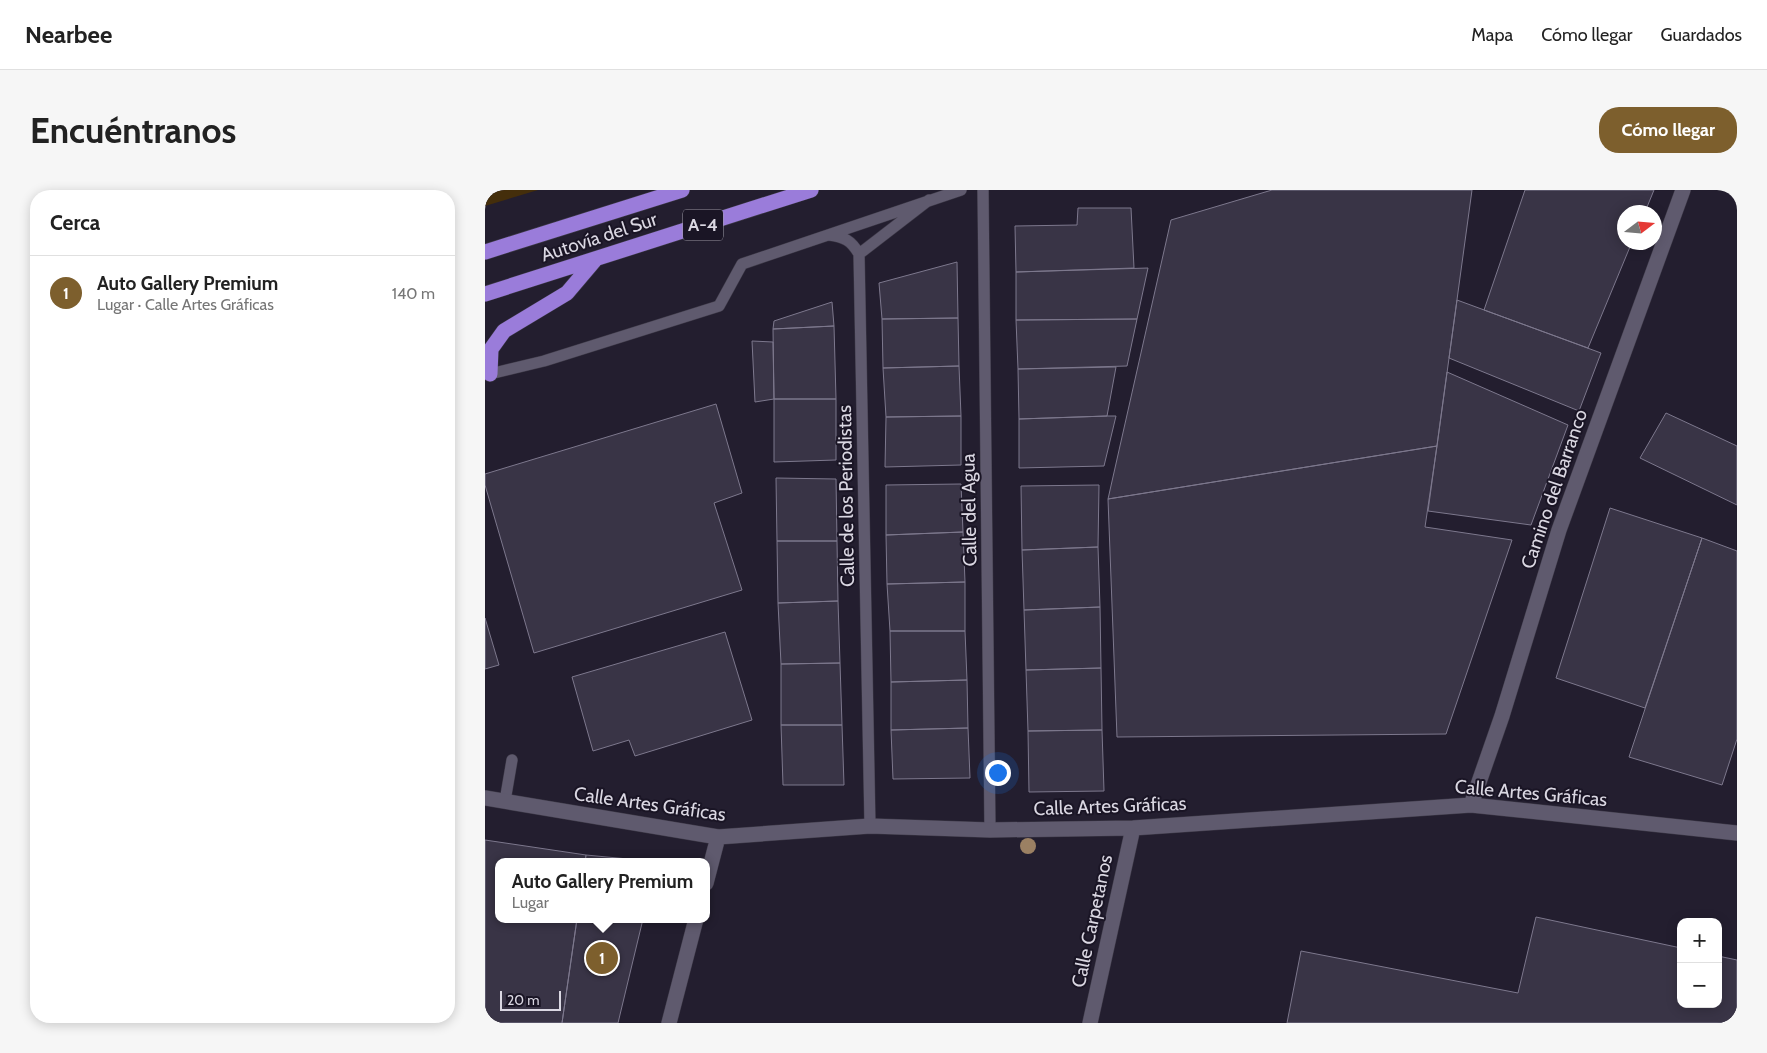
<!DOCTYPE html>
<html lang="es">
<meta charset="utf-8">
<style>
body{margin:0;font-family:Cabin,sans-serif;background:#f6f6f6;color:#222}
.controls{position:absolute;right:15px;bottom:15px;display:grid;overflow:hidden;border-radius:10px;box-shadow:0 2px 12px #0003}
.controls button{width:45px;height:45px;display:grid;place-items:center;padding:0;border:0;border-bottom:1px solid #e0e0e0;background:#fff;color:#222;font:25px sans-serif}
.compass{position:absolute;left:1132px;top:15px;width:45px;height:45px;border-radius:50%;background:#fff;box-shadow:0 2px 12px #0003;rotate:74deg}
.scale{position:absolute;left:15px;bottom:12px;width:61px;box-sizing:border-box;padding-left:5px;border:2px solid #dad7e2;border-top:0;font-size:14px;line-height:18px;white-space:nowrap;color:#dad7e2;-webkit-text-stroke:4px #1a1525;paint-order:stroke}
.you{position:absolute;left:512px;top:582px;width:18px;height:18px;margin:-12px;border:4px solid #fff;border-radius:50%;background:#1a73e8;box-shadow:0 0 0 8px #1a73e833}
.badge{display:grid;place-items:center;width:32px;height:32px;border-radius:50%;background:#7d5f2d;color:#fff;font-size:16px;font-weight:700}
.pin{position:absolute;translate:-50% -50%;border:2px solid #fff;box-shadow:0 1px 5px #0006}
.popup{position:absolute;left:10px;top:668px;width:215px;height:65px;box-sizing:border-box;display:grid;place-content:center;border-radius:10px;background:#fff;filter:drop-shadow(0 1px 4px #0005);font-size:16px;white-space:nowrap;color:#767676}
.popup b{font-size:19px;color:#222}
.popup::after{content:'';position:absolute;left:50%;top:100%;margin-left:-10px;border:10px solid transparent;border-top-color:#fff}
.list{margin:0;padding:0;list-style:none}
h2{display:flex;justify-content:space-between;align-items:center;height:65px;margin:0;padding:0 20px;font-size:21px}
h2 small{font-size:16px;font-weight:400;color:#767676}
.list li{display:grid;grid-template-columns:32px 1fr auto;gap:15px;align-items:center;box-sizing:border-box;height:75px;padding:0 20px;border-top:1px solid #e0e0e0}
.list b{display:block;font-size:19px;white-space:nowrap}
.list p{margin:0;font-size:16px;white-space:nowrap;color:#767676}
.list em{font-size:16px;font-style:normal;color:#767676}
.map{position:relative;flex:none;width:1252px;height:833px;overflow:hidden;border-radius:20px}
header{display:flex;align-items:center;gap:30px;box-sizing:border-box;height:70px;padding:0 25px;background:#fff;border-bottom:1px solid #e0e0e0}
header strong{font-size:24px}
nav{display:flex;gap:28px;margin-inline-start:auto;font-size:18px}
.intro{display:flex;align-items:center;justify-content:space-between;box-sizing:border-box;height:120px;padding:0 30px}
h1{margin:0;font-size:35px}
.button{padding:12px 22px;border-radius:20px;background:#7d5f2d;color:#fff;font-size:18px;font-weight:700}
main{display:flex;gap:30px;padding:0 30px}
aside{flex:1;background:#fff;border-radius:20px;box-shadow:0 2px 12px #0003}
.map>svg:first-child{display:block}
.green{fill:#442e0b}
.building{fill:#393446;stroke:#7d788d}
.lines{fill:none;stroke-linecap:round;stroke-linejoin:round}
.service-casing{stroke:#3e3a48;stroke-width:12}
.minor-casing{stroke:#3e3a48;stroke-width:16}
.motorway-casing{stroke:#3e3a48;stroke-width:16}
.service{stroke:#5f5a6e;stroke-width:11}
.minor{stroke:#5f5a6e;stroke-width:15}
.motorway{stroke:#9a7cda;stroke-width:15}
.tree{fill:#9b8063}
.labels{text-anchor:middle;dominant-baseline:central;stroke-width:4;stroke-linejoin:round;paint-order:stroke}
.shield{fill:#1a1525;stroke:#a09da9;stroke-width:1}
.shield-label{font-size:18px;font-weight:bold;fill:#dad7e2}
.street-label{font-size:19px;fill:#dad7e2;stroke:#1a1525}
</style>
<header>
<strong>Nearbee</strong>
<nav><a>Mapa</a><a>Cómo llegar</a><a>Guardados</a></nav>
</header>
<div class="intro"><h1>Encuéntranos</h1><a class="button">Cómo llegar</a></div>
<main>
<aside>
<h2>Cerca<small></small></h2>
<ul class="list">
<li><span class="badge">1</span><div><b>Auto Gallery Premium</b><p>Lugar · Calle Artes Gráficas</p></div><em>140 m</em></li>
</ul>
</aside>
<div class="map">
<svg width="1252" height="833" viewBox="0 0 1252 833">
<rect width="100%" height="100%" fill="#231e2f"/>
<path class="green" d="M0 0H53L0 16Z"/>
<path class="building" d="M787 0H987L952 256 623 309 686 30Z
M1040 0H1169L1160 22H1140V52H1147L1103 158 999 120Z
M593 18H646L649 78 531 82 530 36 592 35Z
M472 72 473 128 397 129 394 93Z
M663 78 652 129 531 130V82Z
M972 110 1116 163 1094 221 964 168Z
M347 112 349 136 288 139 289 131Z
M473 128 474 176 398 178 397 129Z
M652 129 642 176 533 179 531 130Z
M349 136 351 209H289L288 139Z
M267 151 288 152 289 209 270 212Z
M474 176 476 226 401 227 398 178Z
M631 177 622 226 534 229 533 179Z
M962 182 1083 235 1046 335 943 321Z
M289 209H351V270L289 272Z
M231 214 257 303 229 313 257 400 49 463 0 295V284Z
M1181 223 1252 256V315L1155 268Z
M476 226V275L400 277 401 227Z
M622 226H631L619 276 534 278V229Z
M952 256 940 337 1027 350 961 544 632 547 623 309Z
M291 288 351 289 352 351H292Z
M476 294 478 342 401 345V295Z
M614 295 613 357 537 360 536 296Z
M1125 318 1217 348 1160 518 1071 488Z
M478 342 480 392 402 394 401 345Z
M1217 348 1252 361V549L1237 595 1144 567Z
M292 351H352L353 411 293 413Z
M613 357 615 417 539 420 537 360Z
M480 392V441H405L402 394Z
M353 411 355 473 296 474 293 413Z
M615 417 616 478 541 480 539 420Z
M0 428 14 475 0 479Z
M405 441H480L482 490 406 492Z
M240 442 267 530 150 566 144 550 108 561 87 487Z
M355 473 357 535H296V474Z
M616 478 617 540 543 541 541 480Z
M482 490 483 538 406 540V492Z
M296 535H357L359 595H298Z
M483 538 485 588 408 589 406 540Z
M617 540 619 601 544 602 543 541Z
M0 650 101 665 100 672H13V729H92L77 833H0Z
M101 665 143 669 146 672H100Z
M1051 727 1196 758V814H1233V766L1252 770V833H802L816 761 1033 803Z
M92 729H158L133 833H77Z"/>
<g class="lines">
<g class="service-casing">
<path id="service" d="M498 0 505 640
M344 45C359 47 366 50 374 64
M5 184 59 171 234 116 257 74 476 0
M20 611 27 570
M385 636 374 64 444 10"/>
</g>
<g class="minor-casing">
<path id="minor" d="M0 608 233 647 385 636 505 640 648 638 986 615 1252 643
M986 615 1017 526 1074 340 1198 0
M221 693 233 647
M184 833 211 729
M605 833 648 638"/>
</g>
<g class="motorway-casing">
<path id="motorway" d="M0 62 197 0
M0 104 326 0
M5 184 6 159 19 141 82 103 110 70"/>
</g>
<use href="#service" class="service"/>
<use href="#minor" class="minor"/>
<use href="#motorway" class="motorway"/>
</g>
<circle class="tree" cx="543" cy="656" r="8"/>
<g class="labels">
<rect class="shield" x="198" y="19.5" width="40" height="31" rx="4"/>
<g class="shield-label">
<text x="218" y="35">A-4</text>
</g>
<g class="street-label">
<text transform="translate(114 47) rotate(-18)">Autovía del Sur</text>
<text transform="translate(1069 299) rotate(-71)">Camino del Barranco</text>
<text transform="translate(361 306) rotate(-91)">Calle de los Periodistas</text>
<text transform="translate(484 320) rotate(-91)">Calle del Agua</text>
<text transform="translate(1046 603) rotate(5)">Calle Artes Gráficas</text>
<text transform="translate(165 614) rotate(8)">Calle Artes Gráficas</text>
<text transform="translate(625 616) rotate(-2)">Calle Artes Gráficas</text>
<text transform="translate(607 731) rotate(-78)">Calle Carpetanos</text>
</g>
</g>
</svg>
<div class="controls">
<button>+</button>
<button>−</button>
</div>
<svg class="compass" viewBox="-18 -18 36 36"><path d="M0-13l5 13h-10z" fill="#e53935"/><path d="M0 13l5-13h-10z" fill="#767676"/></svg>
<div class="scale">20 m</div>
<div class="you"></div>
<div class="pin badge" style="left:117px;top:768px">1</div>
<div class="popup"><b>Auto Gallery Premium</b>Lugar</div>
</div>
</main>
